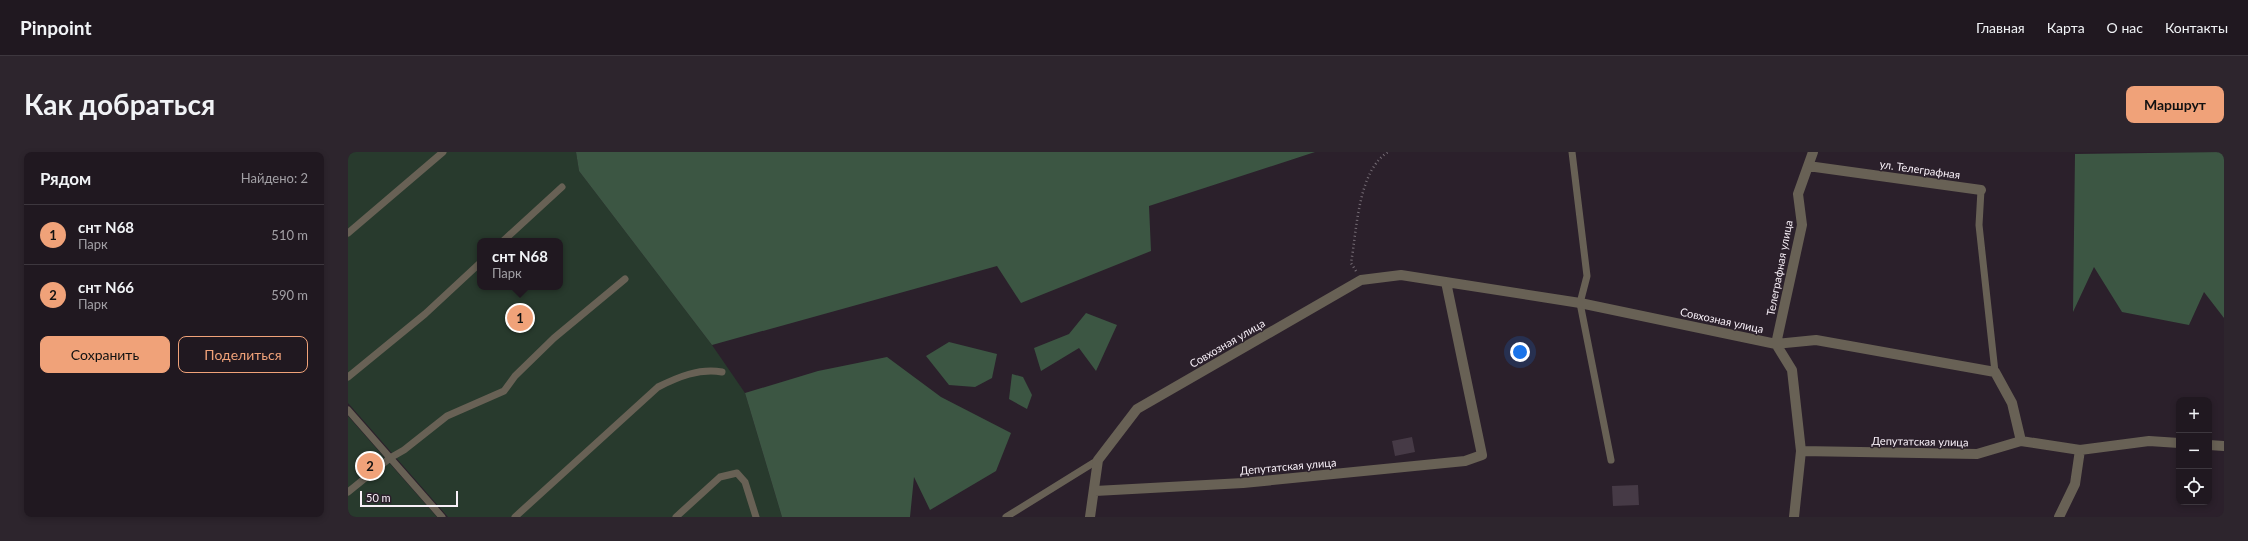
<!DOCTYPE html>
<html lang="ru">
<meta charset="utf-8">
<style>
body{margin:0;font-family:Lato,sans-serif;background:#2d252d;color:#f1f3f6}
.controls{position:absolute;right:12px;bottom:12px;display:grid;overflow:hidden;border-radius:8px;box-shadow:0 2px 6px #0003}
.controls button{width:36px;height:36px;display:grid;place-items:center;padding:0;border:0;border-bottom:1px solid #3d373e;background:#201820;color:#f1f3f6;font:20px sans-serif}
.scale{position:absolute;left:12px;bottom:10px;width:98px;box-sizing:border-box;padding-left:4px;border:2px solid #f8f0f8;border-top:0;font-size:11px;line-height:14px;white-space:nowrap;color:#f8f0f8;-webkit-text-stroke:3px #2b202b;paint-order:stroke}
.you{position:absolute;left:1172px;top:200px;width:14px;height:14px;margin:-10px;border:3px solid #fff;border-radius:50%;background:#1a73e8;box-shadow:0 0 0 6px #1a73e833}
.badge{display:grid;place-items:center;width:26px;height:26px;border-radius:50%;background:#f0a279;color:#111;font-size:13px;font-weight:700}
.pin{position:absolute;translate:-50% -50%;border:2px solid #fff;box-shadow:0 1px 4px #0006}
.popup{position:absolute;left:129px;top:86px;width:86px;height:52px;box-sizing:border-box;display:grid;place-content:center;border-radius:8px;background:#201820;filter:drop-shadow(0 1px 3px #0005);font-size:13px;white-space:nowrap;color:#a2a0a5}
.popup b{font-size:15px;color:#f1f3f6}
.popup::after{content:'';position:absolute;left:50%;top:100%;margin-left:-8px;border:8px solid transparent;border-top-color:#201820}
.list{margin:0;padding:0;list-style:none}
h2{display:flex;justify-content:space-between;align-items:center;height:52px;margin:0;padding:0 16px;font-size:17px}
h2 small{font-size:13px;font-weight:400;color:#a2a0a5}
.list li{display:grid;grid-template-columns:26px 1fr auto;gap:12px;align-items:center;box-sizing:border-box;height:60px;padding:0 16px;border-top:1px solid #3d373e}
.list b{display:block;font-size:15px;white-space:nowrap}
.list p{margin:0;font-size:13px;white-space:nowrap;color:#a2a0a5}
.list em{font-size:13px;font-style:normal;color:#a2a0a5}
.actions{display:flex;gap:8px;padding:12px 16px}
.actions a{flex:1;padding:9px 0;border:1px solid #f0a279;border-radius:8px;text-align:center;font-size:14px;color:#f0a279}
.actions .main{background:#f0a279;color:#111}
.icon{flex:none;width:22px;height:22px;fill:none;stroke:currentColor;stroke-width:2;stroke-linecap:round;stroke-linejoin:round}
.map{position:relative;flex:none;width:1876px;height:365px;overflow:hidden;border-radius:8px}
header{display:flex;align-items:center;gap:24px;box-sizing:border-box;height:56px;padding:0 20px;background:#201820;border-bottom:1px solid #3d373e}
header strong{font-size:19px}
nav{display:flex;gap:22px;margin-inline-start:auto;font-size:14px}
.intro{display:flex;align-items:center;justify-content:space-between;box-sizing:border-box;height:96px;padding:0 24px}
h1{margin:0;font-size:28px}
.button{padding:10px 18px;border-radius:8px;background:#f0a279;color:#111;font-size:14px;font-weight:700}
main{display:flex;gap:24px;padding:0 24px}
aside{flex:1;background:#201820;border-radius:8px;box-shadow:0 2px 6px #0003}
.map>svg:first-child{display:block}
.green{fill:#283a2d;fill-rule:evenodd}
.forest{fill:#3c5643}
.building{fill:#463a46}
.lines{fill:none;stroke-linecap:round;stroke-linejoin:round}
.path{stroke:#746b74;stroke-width:2.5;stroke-dasharray:1 3;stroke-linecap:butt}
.service{stroke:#686155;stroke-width:7}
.minor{stroke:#686155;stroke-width:10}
.labels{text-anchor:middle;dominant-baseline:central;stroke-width:3;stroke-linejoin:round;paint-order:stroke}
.street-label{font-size:11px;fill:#f8f0f8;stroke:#2b202b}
</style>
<header>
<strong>Pinpoint</strong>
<nav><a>Главная</a><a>Карта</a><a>О нас</a><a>Контакты</a></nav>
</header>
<div class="intro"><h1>Как добраться</h1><a class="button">Маршрут</a></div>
<main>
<aside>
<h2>Рядом<small>Найдено: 2</small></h2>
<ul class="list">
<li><span class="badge">1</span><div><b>снт N68</b><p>Парк</p></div><em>510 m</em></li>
<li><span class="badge">2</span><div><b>снт N66</b><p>Парк</p></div><em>590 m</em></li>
</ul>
<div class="actions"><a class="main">Сохранить</a><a>Поделиться</a></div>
</aside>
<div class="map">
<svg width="1876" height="365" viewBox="0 0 1876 365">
<rect width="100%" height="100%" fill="#2b202b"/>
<path class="green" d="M0 0H228L231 19 364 193 397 241 434 365H100L0 251ZM132 89H212V135H132Z
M0 264 89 365H0Z"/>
<path class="forest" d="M228 0H967L801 54 803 99 673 151 649 114 364 193 231 19Z
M1876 0V166L1856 140 1841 173 1774 160 1746 115 1725 160 1727 2Z
M738 161 769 173 748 219 731 196 693 219 686 196 721 182Z
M601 190 649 202 644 226 627 235 601 233 578 204Z
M539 205 593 245 663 281 648 319 582 358 566 325 562 365H434L397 241 470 219Z
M664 222 675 225 684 243 679 257 661 247Z"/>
<path class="building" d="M1064 285 1067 300 1047 304 1044 289Z
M1290 333 1291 353 1265 354 1264 334Z"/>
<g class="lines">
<path class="path" d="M1008 119 1003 111C1009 77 1010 19 1040 0"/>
<path class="service" d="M1224 0 1239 124 1232 151 1263 308
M1633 38 1631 73 1647 220
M0 81 95 0
M155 89 214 35
M0 225 77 162 132 111
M0 258 94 365
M0 340 42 306 56 298 99 264 156 239 167 224 206 186 277 127
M167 365 310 235C330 225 351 216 374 220
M328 365 372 325 389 321 397 330 408 365
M658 365 750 308"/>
<path class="minor" d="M1460 14 1633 38
M1861 293 1876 294
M1453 299 1629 302 1673 289 1732 298 1801 289 1831 291
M747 339 895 331 1117 309 1134 303 1098 130
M742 365 750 308 789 257 1013 128 1053 123 1232 151 1428 192 1468 188 1647 220 1664 251 1673 289
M1446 365 1453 299 1444 218 1428 192 1454 73 1450 42 1465 0
M1711 365 1727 332 1732 298"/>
</g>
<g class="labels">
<g class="street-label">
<text transform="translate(1572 17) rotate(8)">ул. Телеграфная</text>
<text transform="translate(1431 116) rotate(-79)">Телеграфная улица</text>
<text transform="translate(1374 168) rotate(12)">Совхозная улица</text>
<text transform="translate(879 191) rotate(-30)">Совхозная улица</text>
<text transform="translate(1572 289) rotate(1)">Депутатская улица</text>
<text transform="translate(940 314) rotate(-5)">Депутатская улица</text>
</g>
</g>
</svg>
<div class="controls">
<button>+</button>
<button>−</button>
<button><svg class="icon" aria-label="locate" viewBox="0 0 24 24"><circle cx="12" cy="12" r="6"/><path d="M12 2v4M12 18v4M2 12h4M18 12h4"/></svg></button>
</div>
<div class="scale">50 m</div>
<div class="you"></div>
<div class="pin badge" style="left:172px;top:166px">1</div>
<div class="popup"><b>снт N68</b>Парк</div>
<div class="pin badge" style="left:22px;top:314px">2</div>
</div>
</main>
